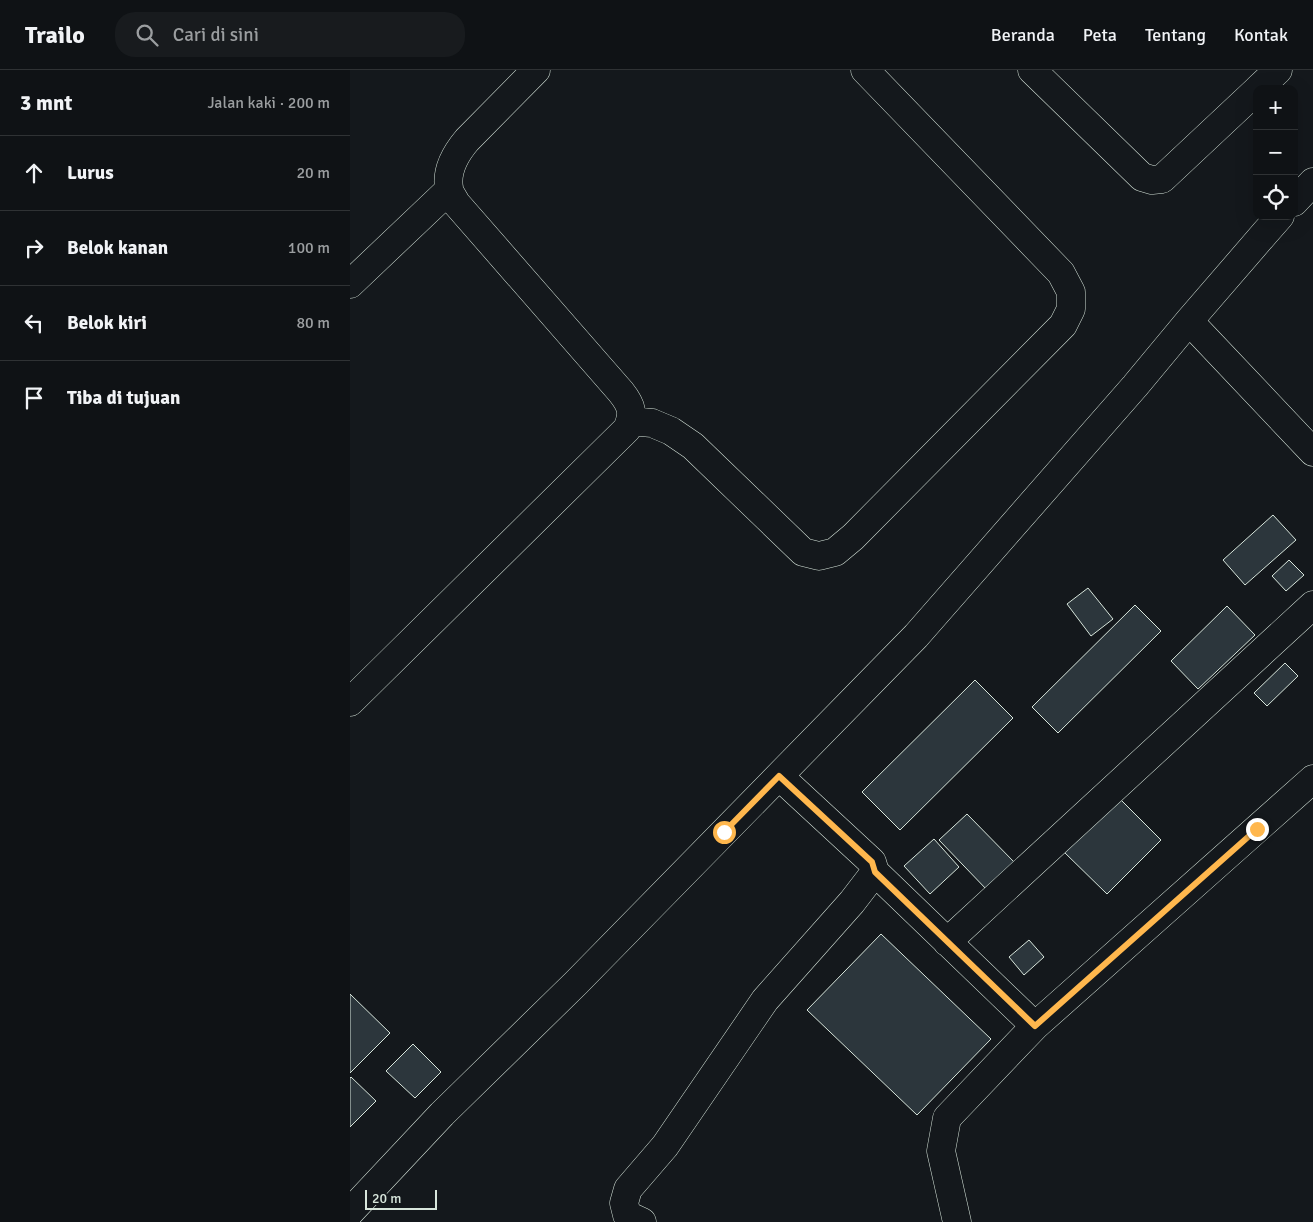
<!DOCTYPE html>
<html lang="id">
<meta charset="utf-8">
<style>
body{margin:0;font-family:Signika,sans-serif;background:#181b1e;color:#f1f3f6}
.controls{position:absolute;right:15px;top:15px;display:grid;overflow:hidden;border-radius:10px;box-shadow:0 5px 20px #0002}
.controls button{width:45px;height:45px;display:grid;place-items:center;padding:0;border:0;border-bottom:1px solid #2f3234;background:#0f1215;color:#f1f3f6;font:25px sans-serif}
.scale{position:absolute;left:15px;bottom:12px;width:72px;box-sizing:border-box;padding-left:5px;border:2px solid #d8e6dc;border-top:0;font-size:14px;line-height:18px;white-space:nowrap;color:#d8e6dc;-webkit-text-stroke:4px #14181c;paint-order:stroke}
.stop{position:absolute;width:15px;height:15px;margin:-11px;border:4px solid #ffb74d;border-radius:50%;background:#fff}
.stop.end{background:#ffb74d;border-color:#fff;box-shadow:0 1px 5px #0008}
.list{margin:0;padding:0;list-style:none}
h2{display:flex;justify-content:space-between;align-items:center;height:65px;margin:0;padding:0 20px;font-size:21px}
h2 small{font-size:16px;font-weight:400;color:#9b9ea0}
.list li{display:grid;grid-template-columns:32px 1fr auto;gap:15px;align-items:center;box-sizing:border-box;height:75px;padding:0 20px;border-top:1px solid #2f3234}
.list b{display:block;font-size:19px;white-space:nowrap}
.list em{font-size:16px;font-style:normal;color:#9b9ea0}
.icon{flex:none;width:28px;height:28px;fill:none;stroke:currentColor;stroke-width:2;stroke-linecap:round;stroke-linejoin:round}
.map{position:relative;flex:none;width:963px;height:1152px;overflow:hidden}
header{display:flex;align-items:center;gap:30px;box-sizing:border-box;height:70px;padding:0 25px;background:#0f1215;border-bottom:1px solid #2f3234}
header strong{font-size:24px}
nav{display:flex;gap:28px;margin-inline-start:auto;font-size:18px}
.search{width:350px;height:45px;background:#181b1e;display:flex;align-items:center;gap:12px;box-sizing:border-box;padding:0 18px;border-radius:20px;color:#9b9ea0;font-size:19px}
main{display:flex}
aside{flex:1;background:#0f1215}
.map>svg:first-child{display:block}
.building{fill:#2c363c;stroke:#d8e6dc}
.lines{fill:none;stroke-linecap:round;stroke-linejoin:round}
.minor-casing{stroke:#d8e6dc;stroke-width:29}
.minor{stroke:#14181c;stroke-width:28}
.route{stroke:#ffb74d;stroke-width:6}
</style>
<header>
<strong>Trailo</strong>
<div class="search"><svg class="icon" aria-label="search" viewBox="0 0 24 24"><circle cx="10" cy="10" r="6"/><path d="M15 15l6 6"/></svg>Cari di sini</div>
<nav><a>Beranda</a><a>Peta</a><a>Tentang</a><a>Kontak</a></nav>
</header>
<main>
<aside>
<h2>3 mnt<small>Jalan kaki · 200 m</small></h2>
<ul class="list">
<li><svg class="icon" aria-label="ahead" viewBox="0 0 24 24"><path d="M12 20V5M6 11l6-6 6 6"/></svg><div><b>Lurus</b></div><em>20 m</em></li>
<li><svg class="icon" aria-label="right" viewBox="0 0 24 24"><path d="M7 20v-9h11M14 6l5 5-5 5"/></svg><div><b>Belok kanan</b></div><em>100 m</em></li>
<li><svg class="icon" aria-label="left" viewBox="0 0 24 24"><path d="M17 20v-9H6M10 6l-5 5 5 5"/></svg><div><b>Belok kiri</b></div><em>80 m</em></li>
<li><svg class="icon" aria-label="arrive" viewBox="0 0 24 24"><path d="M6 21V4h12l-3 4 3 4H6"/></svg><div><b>Tiba di tujuan</b></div></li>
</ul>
</aside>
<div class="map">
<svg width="963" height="1152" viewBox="0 0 963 1152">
<rect width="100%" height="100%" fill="#14181c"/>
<path class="building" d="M923 445 946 470 895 515 873 490Z
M939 490 954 505 936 521 922 506Z
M738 518 763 549 741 566 717 534Z
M785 535 811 561 708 663 682 637Z
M877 536 905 565 848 619 821 591Z
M935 593 948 606 917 636 904 623Z
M625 610 663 648 550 760 512 722Z
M768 727 811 770 757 824 713 781Z
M617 744 666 794 638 821 589 770Z
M584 769 609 797 580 824 554 796Z
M531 864 641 969 567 1045 457 940Z
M679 870 694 887 674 905 659 887Z
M0 924 40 963 0 1003Z
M63 974 91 1002 65 1028 36 1001Z
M1 1007 26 1031 0 1057V1008Z"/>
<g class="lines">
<g class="minor-casing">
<path id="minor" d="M682 0 792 107 802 110 812 109 907 20
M908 19 928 0
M944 132 963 112
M0 214 99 120
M839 251 963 382
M280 351 302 353 321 361 343 376 453 482 469 486 485 482 503 467 713 255 721 239V222L711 203 515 0
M0 632 277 359C284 343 282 336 271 322L106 133C104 128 99 123 99 118 96 100 106 83 117 70L186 0
M525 802 685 956 963 709
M597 872 963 535
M0 1142 92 1044 226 913 566 566 785 316 839 251 915 163 930 146
M292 1152 277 1145 274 1133 278 1119 315 1076 415 930 502 832 525 802 522 792 429 706
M607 1152 591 1081 597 1048 685 956"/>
</g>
<use href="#minor" class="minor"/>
</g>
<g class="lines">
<path class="route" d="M374 762 429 706 522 792 525 802 685 956 907 759"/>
</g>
</svg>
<div class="controls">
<button>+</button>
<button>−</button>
<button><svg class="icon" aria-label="locate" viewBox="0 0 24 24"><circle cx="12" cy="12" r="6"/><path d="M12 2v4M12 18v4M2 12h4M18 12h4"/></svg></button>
</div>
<div class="scale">20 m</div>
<div class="stop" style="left:374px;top:762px"></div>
<div class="stop end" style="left:907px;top:759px"></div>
</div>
</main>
